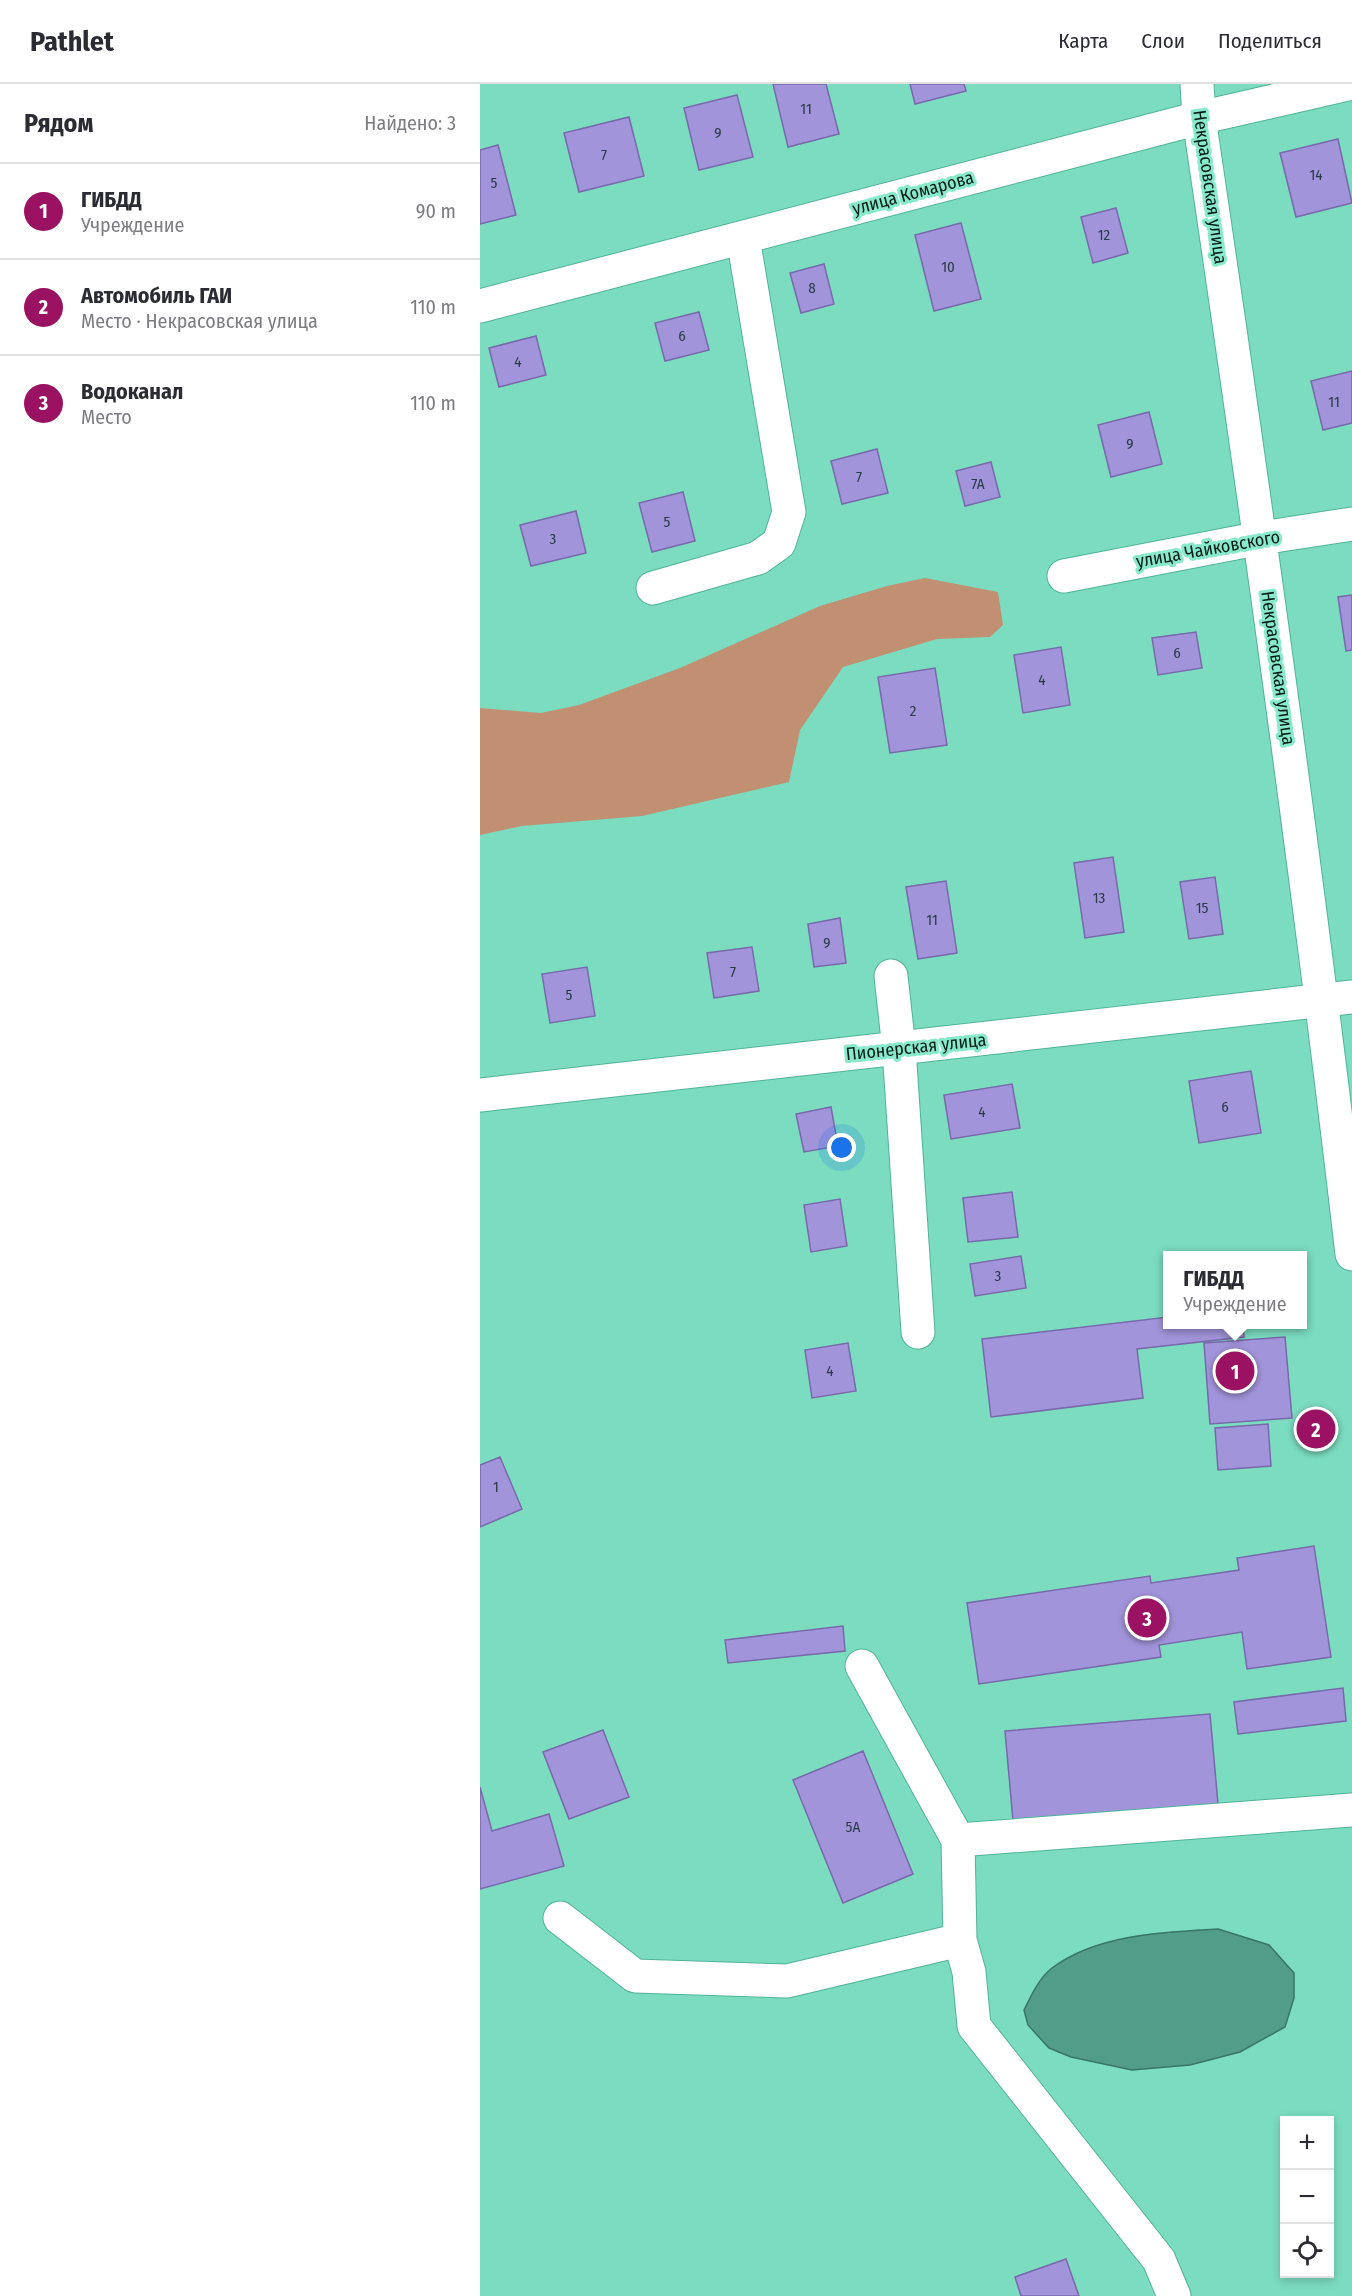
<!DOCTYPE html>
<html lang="ru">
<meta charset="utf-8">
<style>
body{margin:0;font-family:"Fira Sans Condensed",sans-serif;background:#f7f7f7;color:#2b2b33}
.controls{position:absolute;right:18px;bottom:18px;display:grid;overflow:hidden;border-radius:0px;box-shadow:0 3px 9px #0003}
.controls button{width:54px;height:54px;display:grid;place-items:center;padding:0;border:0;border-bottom:2px solid #e1e1e2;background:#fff;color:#2b2b33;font:30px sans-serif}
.you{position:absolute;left:362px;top:1064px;width:21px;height:21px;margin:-15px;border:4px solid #fff;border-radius:50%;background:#1a73e8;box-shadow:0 0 0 9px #1a73e833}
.badge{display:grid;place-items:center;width:39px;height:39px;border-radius:50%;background:#9c1262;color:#fff;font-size:20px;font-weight:700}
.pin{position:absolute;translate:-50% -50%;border:3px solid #fff;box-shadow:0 2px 6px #0006}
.popup{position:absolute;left:683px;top:1167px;width:144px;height:78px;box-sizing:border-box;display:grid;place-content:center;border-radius:0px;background:#fff;filter:drop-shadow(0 2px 4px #0005);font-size:20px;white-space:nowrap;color:#7c7c81}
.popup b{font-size:22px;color:#2b2b33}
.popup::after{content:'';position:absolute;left:50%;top:100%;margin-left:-12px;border:12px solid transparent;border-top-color:#fff}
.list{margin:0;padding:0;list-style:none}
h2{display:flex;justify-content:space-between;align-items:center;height:78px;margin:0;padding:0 24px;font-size:26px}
h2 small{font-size:20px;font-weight:400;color:#7c7c81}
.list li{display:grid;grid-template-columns:39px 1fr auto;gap:18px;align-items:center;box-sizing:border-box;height:96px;padding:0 24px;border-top:2px solid #e1e1e2}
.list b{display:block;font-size:22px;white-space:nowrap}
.list p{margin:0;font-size:20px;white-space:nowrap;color:#7c7c81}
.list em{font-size:20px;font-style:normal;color:#7c7c81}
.icon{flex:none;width:33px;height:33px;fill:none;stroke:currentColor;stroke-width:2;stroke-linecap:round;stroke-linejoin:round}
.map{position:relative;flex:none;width:872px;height:2212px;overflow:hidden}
header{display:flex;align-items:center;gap:36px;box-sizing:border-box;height:84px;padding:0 30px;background:#fff;border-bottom:2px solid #e1e1e2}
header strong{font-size:28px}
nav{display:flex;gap:33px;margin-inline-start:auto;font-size:21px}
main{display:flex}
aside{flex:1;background:#fff}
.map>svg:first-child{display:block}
.green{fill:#c18f71}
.water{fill:#519d87;stroke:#397664;stroke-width:1.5}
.building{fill:#a294da;stroke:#7769ab;stroke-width:1.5}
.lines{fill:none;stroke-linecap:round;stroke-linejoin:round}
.minor-casing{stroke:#50b398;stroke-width:35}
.minor{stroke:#fff;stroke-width:33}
.labels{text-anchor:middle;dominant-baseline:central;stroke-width:6;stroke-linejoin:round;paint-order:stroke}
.number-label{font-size:15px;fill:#283a46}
.street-label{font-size:18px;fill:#001c14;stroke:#88e9cc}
</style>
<header>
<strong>Pathlet</strong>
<nav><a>Карта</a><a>Слои</a><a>Поделиться</a></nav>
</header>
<main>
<aside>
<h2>Рядом<small>Найдено: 3</small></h2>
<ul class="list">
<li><span class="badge">1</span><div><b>ГИБДД</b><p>Учреждение</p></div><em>90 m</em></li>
<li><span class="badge">2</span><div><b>Автомобиль ГАИ</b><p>Место · Некрасовская улица</p></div><em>110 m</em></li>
<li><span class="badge">3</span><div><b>Водоканал</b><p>Место</p></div><em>110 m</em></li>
</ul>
</aside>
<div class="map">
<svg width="872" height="2212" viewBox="0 0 872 2212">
<rect width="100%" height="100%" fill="#7bdcbf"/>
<path class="green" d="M445 494 518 508 523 541 510 553 457 555 363 583 320 646 309 698 162 732 42 742 0 751V624L61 629 99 621 200 584 340 522 407 502Z"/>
<path class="water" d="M738 1845 789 1861 814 1889V1914L805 1943 760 1968 710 1981 652 1986 591 1973 569 1964 548 1941 544 1926C551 1912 559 1894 572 1884 617 1850 684 1848 738 1845Z"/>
<path class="building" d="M293 0H346L359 50 308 63Z
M430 0H484L486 7 435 20Z
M257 11 273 73 219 86 204 24Z
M149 33 164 92 99 108 84 49Z
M858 55 872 119 816 133 800 69Z
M18 61 36 131 0 140V66Z
M636 124 648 169 613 179 601 133Z
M481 139 501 215 454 227 435 151Z
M344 180 354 220 321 229 310 189Z
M219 228 229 266 185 277 175 239Z
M56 252 66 291 19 303 9 264Z
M872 287V339L843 346 831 297Z
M669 328 682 380 631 393 618 341Z
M397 365 408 409 362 420 351 377Z
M511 378 520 413 485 422 476 387Z
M203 408 215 457 172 468 159 419Z
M96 427 106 469 51 482 40 441Z
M872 511V566L866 567 858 513Z
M716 548 722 584 678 591 672 554Z
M581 563 590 621 543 629 534 571Z
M455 584 467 661 410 669 398 593Z
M633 773 644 848 605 854 594 779Z
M735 793 743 850 709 855 700 798Z
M466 797 477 869 438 875 426 803Z
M360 834 366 879 334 883 328 840Z
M272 863 279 907 234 914 227 869Z
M107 883 115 932 70 939 62 890Z
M771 987 781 1049 719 1059 709 997Z
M532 1000 540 1044 471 1055 464 1011Z
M351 1023 358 1062 324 1068 316 1030Z
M532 1108 538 1153 488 1158 483 1114Z
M360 1115 367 1162 331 1168 324 1121Z
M541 1172 546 1204 495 1212 490 1180Z
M688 1233V1240H763L764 1253 657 1265 663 1314 511 1333 502 1255Z
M805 1253 812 1334 730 1340 724 1259Z
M368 1259 376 1307 332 1314 325 1266Z
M788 1340 791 1382 738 1386 735 1344Z
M20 1373 42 1425 0 1443V1381Z
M834 1462 851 1573 767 1585 762 1548 679 1561 681 1573 499 1600 487 1519 670 1492 671 1499 759 1486 757 1474Z
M363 1542 365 1567 248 1579 245 1556Z
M863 1604 866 1637 758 1650 754 1618Z
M730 1630 738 1720 533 1737 525 1647Z
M123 1646 149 1713 89 1735 63 1668Z
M383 1667 433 1790 363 1819 313 1696Z
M0 1703 12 1747 69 1730 84 1782 0 1805Z
M586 2175 599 2212H541L535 2193Z"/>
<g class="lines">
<g class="minor-casing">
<path id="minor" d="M717 0 719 34C775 412 828 790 872 1170
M0 222 719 34 868 0
M584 492 781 454 872 440
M173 504 278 474 299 459 309 428 263 154
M411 892 419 965 438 1248
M0 1011 872 913
M382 1582 478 1756
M80 1834 155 1892 307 1897 480 1856
M694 2212 679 2176 494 1942 489 1888 480 1856 478 1756 872 1726"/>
</g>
<use href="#minor" class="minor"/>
</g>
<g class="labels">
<g class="number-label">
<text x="326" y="25">11</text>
<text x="238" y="49">9</text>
<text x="124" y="71">7</text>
<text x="836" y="91">14</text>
<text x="14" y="99">5</text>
<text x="624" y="151">12</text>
<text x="468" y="183">10</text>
<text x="332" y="204">8</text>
<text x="202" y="252">6</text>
<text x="38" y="278">4</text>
<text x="854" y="318">11</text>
<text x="650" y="360">9</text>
<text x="379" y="393">7</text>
<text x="498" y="400">7А</text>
<text x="187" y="438">5</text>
<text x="73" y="455">3</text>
<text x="697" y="569">6</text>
<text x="562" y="596">4</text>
<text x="433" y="627">2</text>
<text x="619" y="814">13</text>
<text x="722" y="824">15</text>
<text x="452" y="836">11</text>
<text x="347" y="859">9</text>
<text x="253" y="888">7</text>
<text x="89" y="911">5</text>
<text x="745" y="1023">6</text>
<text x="502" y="1028">4</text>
<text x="518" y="1192">3</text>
<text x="350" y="1287">4</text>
<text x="16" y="1403">1</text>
<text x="373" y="1743">5А</text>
</g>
<g class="street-label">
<text transform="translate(730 103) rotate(82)">Некрасовская улица</text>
<text transform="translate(433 109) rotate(-15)">улица Комарова</text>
<text transform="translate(728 465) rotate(-10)">улица Чайковского</text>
<text transform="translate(798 584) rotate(82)">Некрасовская улица</text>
<text transform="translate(436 963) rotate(-6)">Пионерская улица</text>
</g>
</g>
</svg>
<div class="controls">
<button>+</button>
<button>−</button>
<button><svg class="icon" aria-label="locate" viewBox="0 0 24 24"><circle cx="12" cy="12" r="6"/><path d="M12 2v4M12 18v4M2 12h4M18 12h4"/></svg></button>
</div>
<div class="you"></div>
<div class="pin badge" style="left:755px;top:1287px">1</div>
<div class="popup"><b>ГИБДД</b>Учреждение</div>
<div class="pin badge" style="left:836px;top:1345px">2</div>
<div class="pin badge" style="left:667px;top:1534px">3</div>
</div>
</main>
